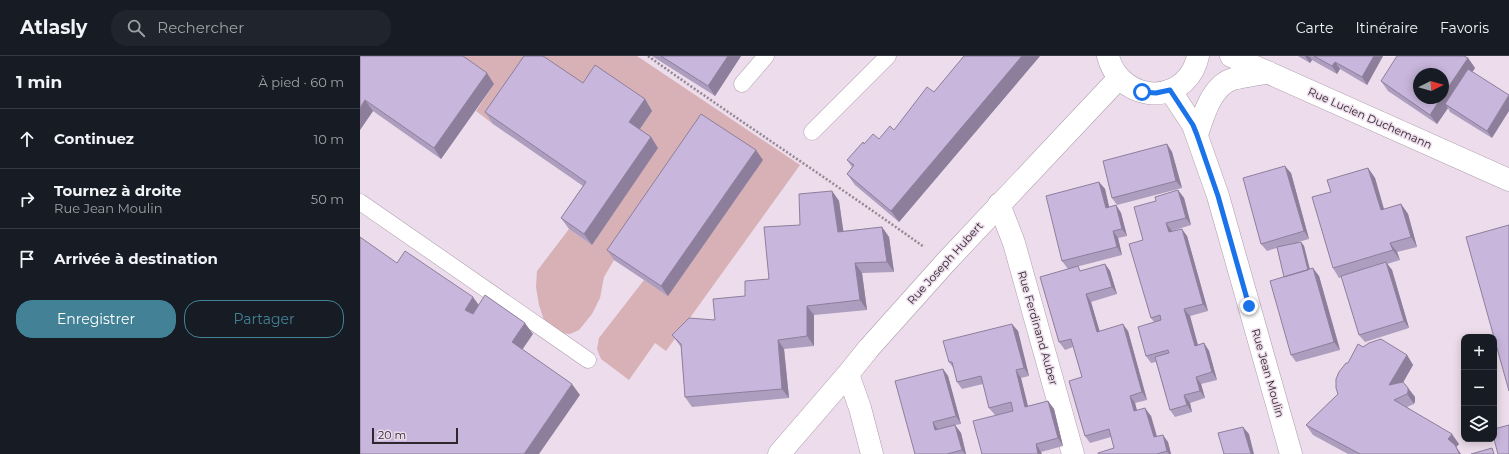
<!DOCTYPE html>
<html lang="fr">
<meta charset="utf-8">
<style>
body{margin:0;font-family:Montserrat,sans-serif;background:#20242c;color:#f1f3f6}
.controls{position:absolute;right:12px;bottom:12px;display:grid;overflow:hidden;border-radius:8px;box-shadow:0 2px 10px #0003}
.controls button{width:36px;height:36px;display:grid;place-items:center;padding:0;border:0;border-bottom:1px solid #363941;background:#171b24;color:#f1f3f6;font:20px sans-serif}
.compass{position:absolute;left:1053px;top:12px;width:36px;height:36px;border-radius:50%;background:#171b24;box-shadow:0 2px 10px #0003;rotate:85deg}
.scale{position:absolute;left:12px;bottom:10px;width:86px;box-sizing:border-box;padding-left:4px;border:2px solid #2e282e;border-top:0;font-size:11px;line-height:14px;white-space:nowrap;color:#2e282e;-webkit-text-stroke:3px #eddceb;paint-order:stroke}
.stop{position:absolute;width:12px;height:12px;margin:-9px;border:3px solid #1a73e8;border-radius:50%;background:#fff}
.stop.end{background:#1a73e8;border-color:#fff;box-shadow:0 1px 4px #0008}
.list{margin:0;padding:0;list-style:none}
h2{display:flex;justify-content:space-between;align-items:center;height:52px;margin:0;padding:0 16px;font-size:17px}
h2 small{font-size:13px;font-weight:400;color:#9ea1a6}
.list li{display:grid;grid-template-columns:26px 1fr auto;gap:12px;align-items:center;box-sizing:border-box;height:60px;padding:0 16px;border-top:1px solid #363941}
.list b{display:block;font-size:15px;white-space:nowrap}
.list p{margin:0;font-size:13px;white-space:nowrap;color:#9ea1a6}
.list em{font-size:13px;font-style:normal;color:#9ea1a6}
.actions{display:flex;gap:8px;padding:12px 16px}
.actions a{flex:1;padding:9px 0;border:1px solid #438296;border-radius:16px;text-align:center;font-size:14px;color:#438296}
.actions .main{background:#438296;color:#fff}
.icon{flex:none;width:22px;height:22px;fill:none;stroke:currentColor;stroke-width:2;stroke-linecap:round;stroke-linejoin:round}
.map{position:relative;flex:none;width:1149px;height:398px;overflow:hidden}
header{display:flex;align-items:center;gap:24px;box-sizing:border-box;height:56px;padding:0 20px;background:#171b24;border-bottom:1px solid #363941}
header strong{font-size:19px}
nav{display:flex;gap:22px;margin-inline-start:auto;font-size:14px}
.search{width:280px;height:36px;background:#20242c;display:flex;align-items:center;gap:10px;box-sizing:border-box;padding:0 14px;border-radius:16px;color:#9ea1a6;font-size:15px}
main{display:flex}
aside{flex:1;background:#171b24}
.map>svg:first-child{display:block}
.green{fill:#d7b1b5}
.lines{fill:none;stroke-linecap:round;stroke-linejoin:round}
.lane-casing{stroke:#ac9dab;stroke-width:17}
.street-casing{stroke:#ac9dab;stroke-width:23}
.secondary-casing{stroke:#ac9dab;stroke-width:23}
.path{stroke:#938792;stroke-width:2.5;stroke-dasharray:2 2;stroke-linecap:butt}
.lane{stroke:#fff;stroke-width:16}
.street{stroke:#fff;stroke-width:22}
.secondary{stroke:#fff;stroke-width:22}
.wall{fill:#ad9dbe}
.shaded-wall{fill:#8d7f9b}
.building{fill:#c9b6dd;stroke:#8d7f9b}
.route{stroke:#1a73e8;stroke-width:5}
.labels{text-anchor:middle;dominant-baseline:central;stroke-width:3;stroke-linejoin:round;paint-order:stroke}
.street-label{font-size:11px;fill:#2e282e;stroke:#eddceb}
</style>
<header>
<strong>Atlasly</strong>
<div class="search"><svg class="icon" aria-label="search" viewBox="0 0 24 24"><circle cx="10" cy="10" r="6"/><path d="M15 15l6 6"/></svg>Rechercher</div>
<nav><a>Carte</a><a>Itinéraire</a><a>Favoris</a></nav>
</header>
<main>
<aside>
<h2>1 min<small>À pied · 60 m</small></h2>
<ul class="list">
<li><svg class="icon" aria-label="ahead" viewBox="0 0 24 24"><path d="M12 20V5M6 11l6-6 6 6"/></svg><div><b>Continuez</b></div><em>10 m</em></li>
<li><svg class="icon" aria-label="right" viewBox="0 0 24 24"><path d="M7 20v-9h11M14 6l5 5-5 5"/></svg><div><b>Tournez à droite</b><p>Rue Jean Moulin</p></div><em>50 m</em></li>
<li><svg class="icon" aria-label="arrive" viewBox="0 0 24 24"><path d="M6 21V4h12l-3 4 3 4H6"/></svg><div><b>Arrivée à destination</b></div></li>
</ul>
<div class="actions"><a class="main">Enregistrer</a><a>Partager</a></div>
</aside>
<div class="map">
<svg width="1149" height="398" viewBox="0 0 1149 398">
<rect width="100%" height="100%" fill="#eddceb"/>
<path class="green" d="M95 0H277L440 109 306 295 295 287 269 324 241 303 237 293 239 282 284 224 308 239 348 68 254 204 244 221 240 242 232 258 219 274 210 278 200 277 184 264 179 249 176 231 177 215 209 173 232 189 298 91 230 38 178 2 133 68 116 55 134 28Z"/>
<g class="lines">
<g class="lane-casing">
<path id="lane" d="M382 28 406 0
M452 76 528 0
M0 146 228 304"/>
</g>
<g class="street-casing">
<path id="street" d="M639 148 654 187 713 398
M488 318 500 352 512 398"/>
</g>
<g class="secondary-casing">
<path id="secondary" d="M748 0C758 41 812 52 833 14 835 10 837 5 838 0
M871 0 1149 124
M810 34 833 69 858 140 931 398
M837 79C843 60 852 29 873 23 884 20 896 19 908 16
M419 398 488 318 509 292 586 206 759 22"/>
</g>
<path class="path" d="M288 0C379 65 473 126 564 191"/>
<use href="#lane" class="lane"/>
<use href="#street" class="street"/>
<use href="#secondary" class="secondary"/>
</g>
<path class="wall" d="M0 0 134 28 81 103 13 55 0 74Z
M292 0H381L355 40Z
M604 0H680L539 166 495 129 487 118 492 111 487 104 504 88 519 83 534 74 574 36Z
M938 0H1023L1007 29 980 13 977 18 952 4 950 7Z
M1108 2 1115 12 1112 16 1132 82 1090 56 1088 52 1077 68 1028 35 1021 25Z
M223 27 285 43 292 55 280 73 291 81 298 92 232 189 209 173 201 162 223 130 133 68 125 56Z
M807 88 812 96 822 132 757 149 752 142Z
M403 104 308 240 254 204 247 194Z
M1008 112 1015 122 1024 153 1041 148 1048 158 1057 191 1037 196 1040 204 1027 208 1032 214 1049 272 1005 286 999 279 982 221 979 222 973 212 971 136Z
M931 117 949 183 938 186H941L944 190 950 213 959 220 980 294 936 306 931 299 924 221 917 192 907 195 901 188Z
M739 126 745 133 749 151 756 149 761 157 767 180 758 182 762 199 708 213 702 205Z
M818 134 824 142 831 169 812 175V176L827 180 848 255 830 260 838 289 844 287 849 295 857 324 841 328 845 342 830 347 832 356 815 361 810 354 796 306 791 307 786 300 794 266 791 262 783 184Z
M472 135 479 145 483 175 522 171 529 181 534 216 502 217 507 254 454 259V290L424 293 429 342 332 351 325 341 321 291 312 279 355 264 385 240 409 223 440 169Z
M745 208 750 215 757 238 731 246 739 275H768L787 344 775 347 777 354 791 360 797 380 808 386 811 398H738L754 392 751 381 730 387 725 380 722 321 713 291 705 294 699 286 722 215Z
M658 275 669 320 661 322 668 350 688 345 694 353 703 390 681 396 635 359 629 352 623 328 602 333 597 326 594 313 589 306Z
M1047 299 1053 309 1043 326 1048 332 1055 341V345L1054 348 1047 351 1099 388 1096 391 1101 398H988L953 379 946 369 978 338 988 307Z
M583 313 588 320 601 368 595 369 601 377 606 398H555Z"/>
<path class="shaded-wall" d="M368 0H381L355 40 348 30Z
M662 0H680L539 166 531 155Z
M945 0H949L952 4 950 7Z
M1014 0H1023L1007 29 1002 21Z
M1108 2 1115 12 1089 51 1085 48 1088 52 1077 68 1070 59 1081 42H1083V39Z
M975 6 980 13 977 18 972 10Z
M127 17 134 28 81 103 74 92Z
M1149 39V55L1132 82 1127 75Z
M285 43 292 55 277 77 269 66Z
M5 44 13 55 0 74V52Z
M291 81 298 92 232 189 224 178Z
M807 88 812 96 822 132 816 125Z
M396 94 403 104 308 240 301 230Z
M925 110 931 117 949 183 944 175Z
M1008 112 1015 122 1027 164 1021 154Z
M739 126 745 133 751 159 746 152Z
M818 134 824 142 831 169 826 162Z
M472 135 479 145 485 186 478 176Z
M1041 148 1048 158 1057 191 1051 181Z
M756 149 761 157 767 180 762 173Z
M806 167 812 175 814 184 809 176Z
M522 171 529 181 534 216 527 206Z
M822 173 827 180 848 255 843 248Z
M753 175 758 182 762 199 757 191Z
M941 186 944 190 951 219 948 214Z
M1030 187 1037 196 1040 204 1033 194Z
M1026 206 1032 214 1049 272 1044 265Z
M495 207 502 217 507 254 500 244Z
M745 208 750 215 757 238 752 231Z
M953 212 959 220 980 294 974 286Z
M726 238 731 246 742 283 737 276Z
M113 241 121 252 113 265 105 254Z
M447 250 454 259V290L447 280Z
M824 253 830 260 840 297 835 290Z
M165 267 173 278 160 297 152 286Z
M652 268 658 275 669 320 664 312Z
M763 268 768 275 787 344 782 336Z
M418 284 424 293 429 342 422 333Z
M844 287 849 295 857 324 852 316Z
M1047 299 1053 309 1036 339 1029 329Z
M583 313 588 320 601 368 596 360Z
M656 314 661 322 670 359 665 351Z
M836 321 841 328 845 342 840 335Z
M212 328 220 339 179 398H164Z
M1048 332 1055 341V345L1054 348 1047 338Z
M824 339 830 347 832 356 827 349Z
M770 340 775 347 779 363 774 355Z
M688 345 694 353 703 390 698 382Z
M785 352 791 360 799 389 794 381Z
M573 366 578 374H575Z
M595 369 601 377 606 398H605L602 394Z
M883 371 889 378 894 398H891Z
M1092 378 1099 388 1096 391 1101 398H1099L1088 383Z
M803 379 808 386 811 398H809L807 395Z
M676 388 681 396 682 398H678Z"/>
<path class="building" d="M0 0H103L127 17 74 92 5 44 0 52Z
M164 0H183L223 27 235 9 285 43 269 66 291 81 224 178 201 162 226 126 125 56Z
M301 0H368L348 30Z
M604 0H662L531 155 487 118 494 109 487 104 503 86 504 88 513 78 519 83 530 70 534 74 567 31 574 36Z
M954 0H1014L1002 21 975 6 972 10Z
M1037 0H1104L1108 2 1083 39V18H1059V42H1081L1070 59 1021 25Z
M1108 13 1149 39 1127 75 1085 48Z
M341 58 396 94 301 230 247 194Z
M807 88 816 125 752 142 743 105Z
M925 110 944 175 901 188 883 122Z
M1008 112 1021 154 1041 148 1051 181 1030 187 1033 194 973 212 952 141 971 136 967 124Z
M739 126 746 152 756 149 762 173 753 175 757 191 702 205 686 140Z
M818 134 826 162 806 167 809 176 822 173 843 248 824 253 835 290 844 287 852 316 836 321 840 335 824 339 827 349 810 354 795 301 809 297 808 294 786 300 778 271 801 264 800 259 791 262 769 188 783 184 774 151 796 145 795 141Z
M472 135 478 176 522 171 527 206 495 207 500 244 447 250V280L418 284 422 333 325 341 321 288 312 279 329 262 355 264 353 243 385 240V225L409 223 404 171 440 169 439 138Z
M1149 169V335L1106 181Z
M0 181 37 207 45 195 113 241 105 254 113 258 125 239 165 267 152 286 212 328 164 398H0Z
M941 186 948 214 924 221 917 191Z
M1026 206 1044 265 999 279 981 220Z
M745 208 752 231 726 238 737 276 763 268 782 336 770 340 774 355 785 352 794 381 803 379 807 395 797 398H738V397L754 392 749 373 725 380 709 325 722 321 711 283 699 286 680 221 718 210 720 215Z
M953 212 974 286 931 299 910 225Z
M652 268 664 312 656 314 665 351 688 345 698 382 676 388 678 398H622L613 365 653 355 651 346 629 352 621 320 597 326 592 306H589L583 285Z
M1021 283 1047 299 1029 329 1043 326 1048 332V336L1047 338 1034 344 1092 378 1088 383 1095 389 1099 397V398H1000L946 369 978 338 976 332V323L979 316 986 307H988L998 288 1003 291 1009 287Z
M583 313 596 360 573 366 575 374 595 369 602 394 587 398H555L535 325Z
M1149 369V398H1138L1134 383V373Z
M883 371 891 398H864L858 377Z
M1132 392 1134 398H1111Z"/>
<g class="lines">
<path class="route" d="M782 36 796 37 810 34 833 69 837 79 858 140 889 250"/>
</g>
<g class="labels">
<g class="street-label">
<text transform="translate(1010 62) rotate(24)">Rue Lucien Duchemann</text>
<text transform="translate(585 207) rotate(-48)">Rue Joseph Hubert</text>
<text transform="translate(678 272) rotate(74)">Rue Ferdinand Auber</text>
<text transform="translate(908 317) rotate(74)">Rue Jean Moulin</text>
</g>
</g>
</svg>
<div class="controls">
<button>+</button>
<button>−</button>
<button><svg class="icon" aria-label="layers" viewBox="0 0 24 24"><path d="M12 4l9 5-9 5-9-5zM3 14l9 5 9-5"/></svg></button>
</div>
<svg class="compass" viewBox="-18 -18 36 36"><path d="M0-13l5 13h-10z" fill="#e53935"/><path d="M0 13l5-13h-10z" fill="#9ea1a6"/></svg>
<div class="scale">20 m</div>
<div class="stop" style="left:782px;top:36px"></div>
<div class="stop end" style="left:889px;top:250px"></div>
</div>
</main>
